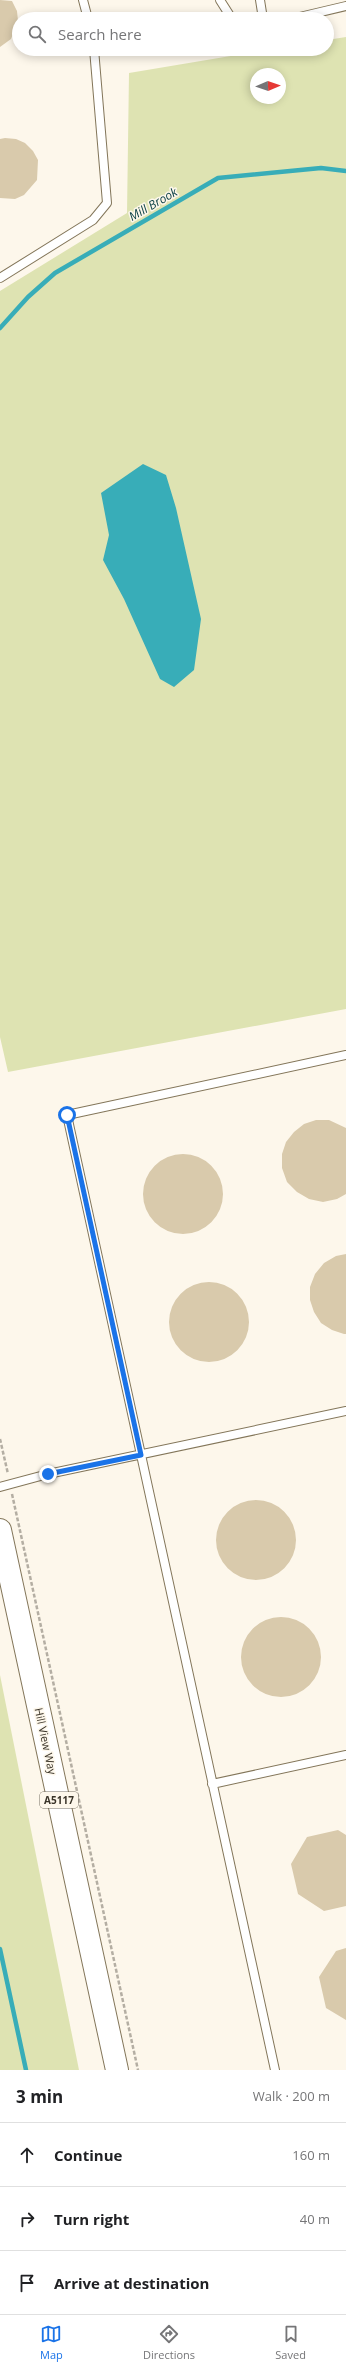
<!DOCTYPE html>
<meta charset="utf-8">
<style>
body{margin:0;font-family:"Open Sans",sans-serif;background:#f2f2f2;color:#202124}
.compass{position:absolute;left:250px;top:68px;width:36px;height:36px;border-radius:50%;background:#fff;box-shadow:0 2px 10px #0003;rotate:88deg}
.stop{position:absolute;width:12px;height:12px;margin:-9px;border:3px solid #1a73e8;border-radius:50%;background:#fff}
.stop.end{background:#1a73e8;border-color:#fff;box-shadow:0 1px 4px #0008}
.list{margin:0;padding:0;list-style:none}
h2{display:flex;justify-content:space-between;align-items:center;height:52px;margin:0;padding:0 16px;font-size:17px}
h2 small{font-size:13px;font-weight:400;color:#757577}
.list li{display:grid;grid-template-columns:26px 1fr auto;gap:12px;align-items:center;box-sizing:border-box;height:64px;padding:0 16px;border-top:1px solid #e0e0e0}
.list b{display:block;font-size:15px;white-space:nowrap}
.list em{font-size:13px;font-style:normal;color:#757577}
.icon{flex:none;width:22px;height:22px;fill:none;stroke:currentColor;stroke-width:2;stroke-linecap:round;stroke-linejoin:round}
.map{position:relative;flex:none;width:346px;height:2070px;overflow:hidden}
.search{position:absolute;background:#fff;box-shadow:0 2px 10px #0003;left:12px;right:12px;top:12px;height:44px;display:flex;align-items:center;gap:10px;box-sizing:border-box;padding:0 14px;border-radius:22px;color:#757577;font-size:15px}
.sheet{height:244px;background:#fff}
nav{display:flex;justify-content:space-around;align-items:center;box-sizing:border-box;height:56px;border-top:1px solid #e0e0e0;background:#fff;font-size:11px;color:#757577}
nav a{display:grid;justify-items:center;gap:2px}
nav .on{color:#1a73e8}
.map>svg:first-child{display:block}
.green{fill:#dee3b2;fill-rule:evenodd}
.water{fill:#38adb8}
.lines{fill:none;stroke-linecap:round;stroke-linejoin:round}
.stream{stroke:#38adb8;stroke-width:4.5}
.building{fill:#d9caac}
.lane-casing{stroke:#83765a;stroke-width:10}
.primary-casing{stroke:#83765a;stroke-width:24}
.path{stroke:#b4aea3;stroke-width:2.5;stroke-dasharray:4 2;stroke-linecap:butt}
.lane{stroke:#fff;stroke-width:8}
.primary{stroke:#fff;stroke-width:22}
.route{stroke:#1a73e8;stroke-width:5}
.labels{text-anchor:middle;dominant-baseline:central;stroke-width:3;stroke-linejoin:round;paint-order:stroke}
.shield{fill:#fdf7eb;stroke:#746e62;stroke-width:1}
.shield-label{font-size:10px;font-weight:bold;fill:#393328}
.street-label{font-size:11px;fill:#393328;stroke:#fdf7eb}
.water-label{font-size:12px;font-style:italic;fill:#053c41;stroke:#fdf7eb}
</style>
<div class="map">
<svg width="346" height="2070" viewBox="0 0 346 2070">
<rect width="100%" height="100%" fill="#fdf7eb"/>
<path class="green" d="M346 37V1009L8 1072 0 1037V291L127 213 129 73 272 49H327V40ZM256 74H280V98H256Z
M0 1675 79 2070H0Z"/>
<path class="water" d="M143 464 166 475 176 508 201 619 194 670 174 687 160 679 124 599 103 560 109 535 101 493Z"/>
<g class="lines">
<path class="stream" d="M0 328 28 297 55 273 218 178 321 168 346 171
M0 1949 26 2070"/>
</g>
<path class="building" d="M0 0 12 1 17 11 18 21 11 39 0 47Z
M5 138 16 139 25 143 33 151 38 160 37 180 24 195 15 199 0 198V139Z
M316 1120H329L346 1128V1194L337 1199 323 1202 309 1199 297 1192 287 1182 282 1168V1154L286 1142 294 1132 304 1124Z
M143 1194a40 40 0 1 1 80 0a40 40 0 1 1-80 0Z
M346 1254V1334H344L332 1330 321 1323 314 1312 310 1300V1287L315 1274 324 1263 336 1256Z
M169 1322a40 40 0 1 1 80 0a40 40 0 1 1-80 0Z
M216 1540a40 40 0 1 1 80 0a40 40 0 1 1-80 0Z
M241 1657a40 40 0 1 1 80 0a40 40 0 1 1-80 0Z
M338 1830 346 1835V1906L324 1911 298 1894 291 1864 307 1837Z
M346 1948V2020L326 2008 319 1977 336 1951Z"/>
<g class="lines">
<g class="lane-casing">
<path id="lane" d="M83 0 88 19
M220 0 232 19
M260 0 263 19
M291 19 346 6
M0 278 93 220 107 203 94 49
M0 1487 48 1474 346 1411
M212 1784 346 1755
M275 2070 67 1115 346 1055"/>
</g>
<g class="primary-casing">
<path id="primary" d="M0 1530 117 2070"/>
</g>
<path class="path" d="M0 1439 8 1474
M12 1494 138 2070"/>
<use href="#lane" class="lane"/>
<use href="#primary" class="primary"/>
</g>
<g class="lines">
<path class="route" d="M48 1474 141 1455 67 1115"/>
</g>
<g class="labels">
<rect class="shield" x="40" y="1792" width="38" height="16" rx="3"/>
<g class="shield-label">
<text x="59" y="1800">A5117</text>
</g>
<g class="street-label">
<text transform="translate(46 1741) rotate(78)">Hill View Way</text>
</g>
<g class="water-label">
<text transform="translate(153 204) rotate(-30)">Mill Brook</text>
</g>
</g>
</svg>
<svg class="compass" viewBox="-18 -18 36 36"><path d="M0-13l5 13h-10z" fill="#e53935"/><path d="M0 13l5-13h-10z" fill="#757577"/></svg>
<div class="stop" style="left:67px;top:1115px"></div>
<div class="stop end" style="left:48px;top:1474px"></div>
<div class="search"><svg class="icon" aria-label="search" viewBox="0 0 24 24"><circle cx="10" cy="10" r="6"/><path d="M15 15l6 6"/></svg>Search here</div>
</div>
<section class="sheet">
<h2>3 min<small>Walk · 200 m</small></h2>
<ul class="list">
<li><svg class="icon" aria-label="ahead" viewBox="0 0 24 24"><path d="M12 20V5M6 11l6-6 6 6"/></svg><div><b>Continue</b></div><em>160 m</em></li>
<li><svg class="icon" aria-label="right" viewBox="0 0 24 24"><path d="M7 20v-9h11M14 6l5 5-5 5"/></svg><div><b>Turn right</b></div><em>40 m</em></li>
<li><svg class="icon" aria-label="arrive" viewBox="0 0 24 24"><path d="M6 21V4h12l-3 4 3 4H6"/></svg><div><b>Arrive at destination</b></div></li>
</ul>
</section>
<nav>
<a class="on"><svg class="icon" aria-label="map" viewBox="0 0 24 24"><path d="M3 6l6-2 6 2 6-2v14l-6 2-6-2-6 2zM9 4v14M15 6v14"/></svg>Map</a>
<a><svg class="icon" aria-label="directions" viewBox="0 0 24 24"><path d="M12 3l9 9-9 9-9-9zM9 14v-3h6M13 9l2 2-2 2"/></svg>Directions</a>
<a><svg class="icon" aria-label="saved" viewBox="0 0 24 24"><path d="M7 4h10v16l-5-4-5 4z"/></svg>Saved</a>
</nav>
